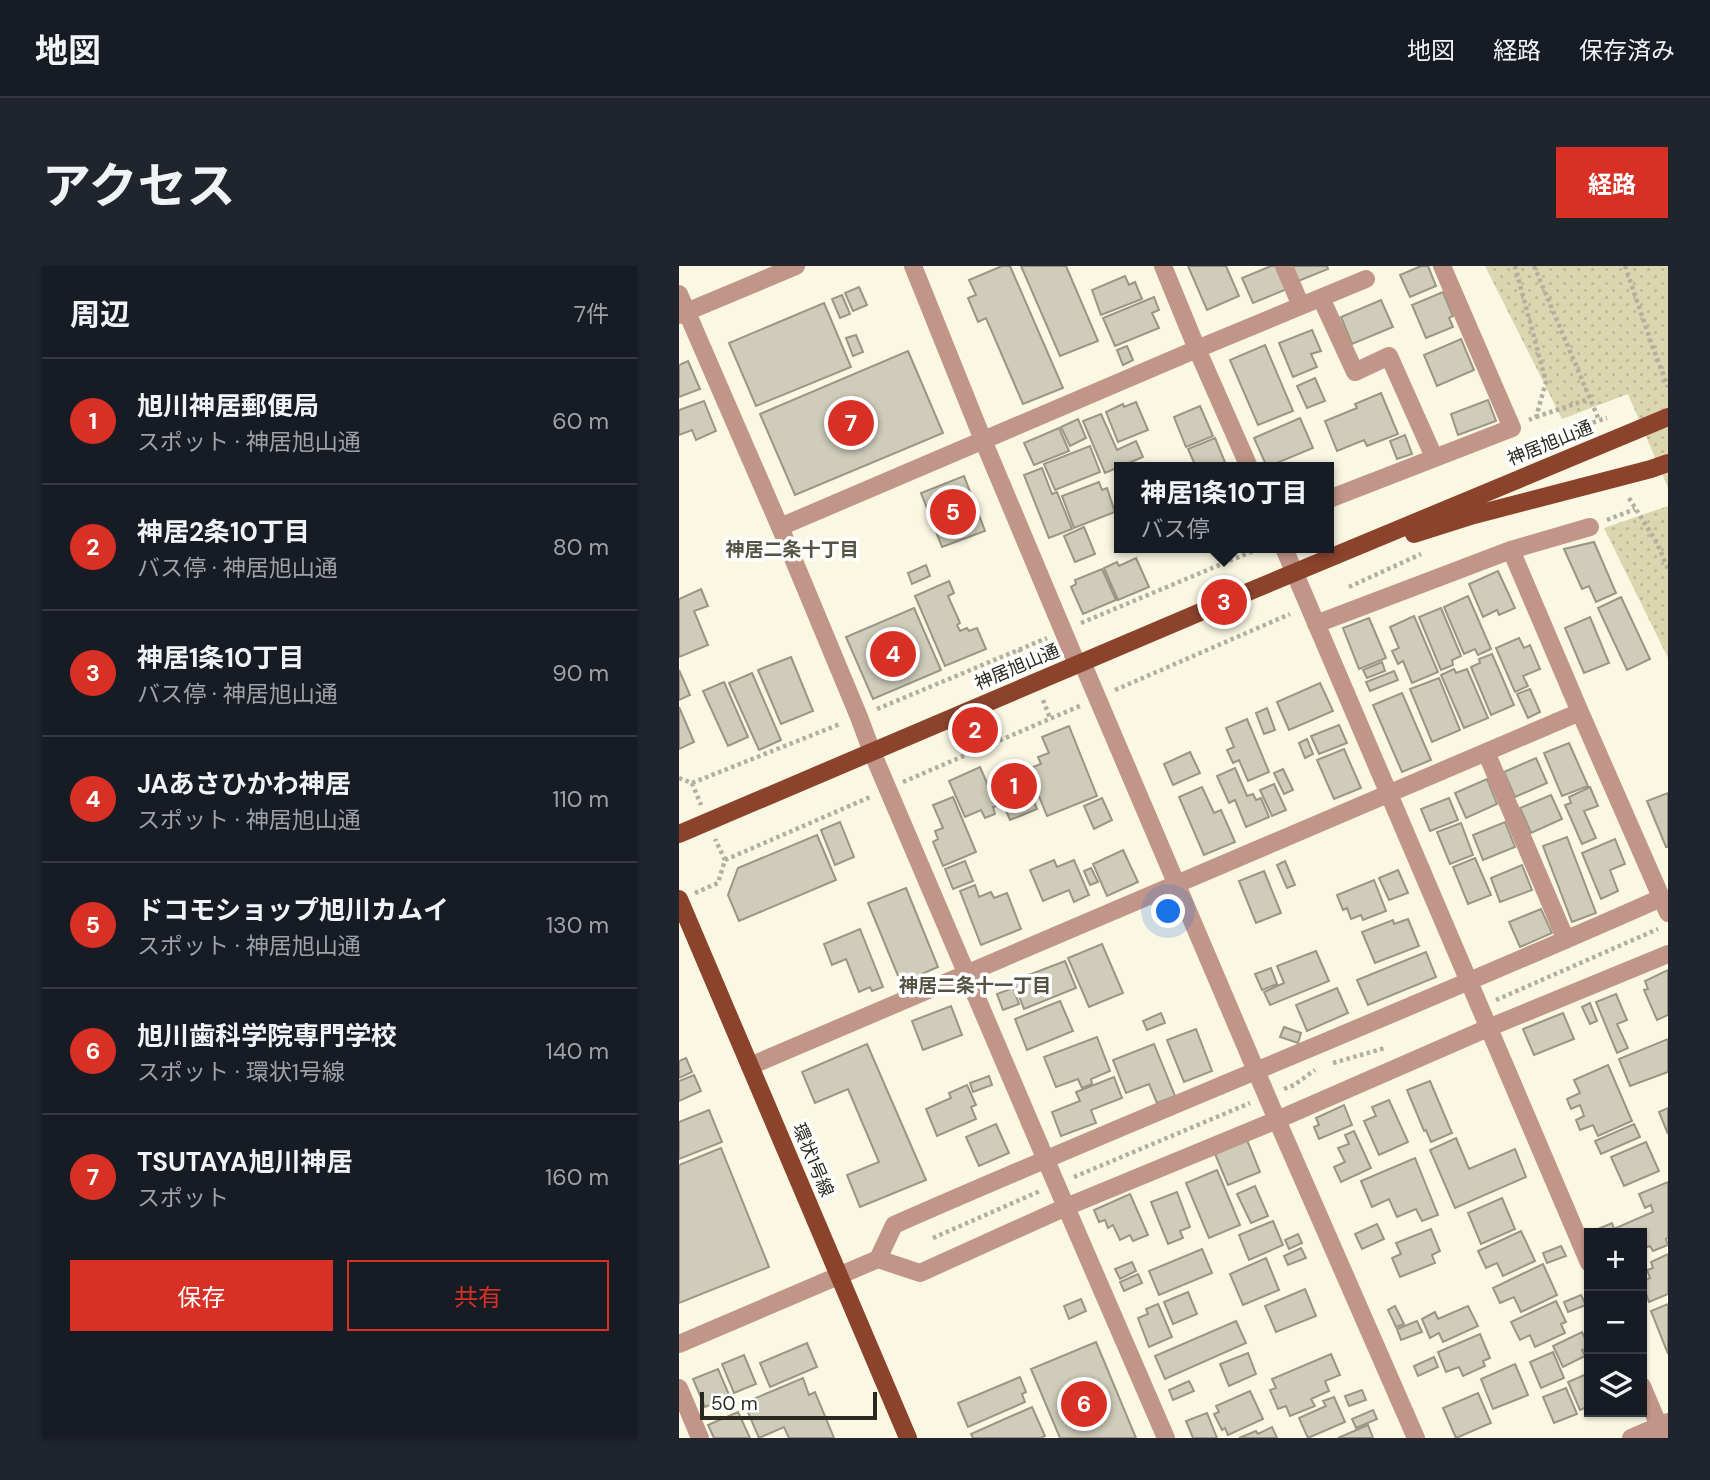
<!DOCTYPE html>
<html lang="ja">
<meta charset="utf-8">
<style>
body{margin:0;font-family:"DM Sans","Noto Sans JP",sans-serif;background:#20242c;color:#f1f3f6}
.controls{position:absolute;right:21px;bottom:21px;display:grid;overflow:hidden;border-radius:0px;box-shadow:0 2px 5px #0004}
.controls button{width:63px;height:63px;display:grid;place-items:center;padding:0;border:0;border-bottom:2px solid #363941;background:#171b24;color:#f1f3f6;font:35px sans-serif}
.scale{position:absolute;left:21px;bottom:18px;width:177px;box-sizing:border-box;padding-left:7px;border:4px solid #292821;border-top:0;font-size:19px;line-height:24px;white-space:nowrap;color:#292821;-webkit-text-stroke:5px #fff;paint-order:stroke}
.you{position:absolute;left:490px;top:646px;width:24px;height:24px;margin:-18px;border:5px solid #fff;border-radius:50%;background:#1a73e8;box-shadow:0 0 0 10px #1a73e833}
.badge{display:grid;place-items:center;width:46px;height:46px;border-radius:50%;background:#d93025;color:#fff;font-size:23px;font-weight:700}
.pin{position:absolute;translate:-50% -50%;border:4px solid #fff;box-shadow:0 2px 7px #0006}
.popup{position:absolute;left:435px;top:196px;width:220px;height:91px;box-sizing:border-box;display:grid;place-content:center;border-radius:0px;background:#171b24;filter:drop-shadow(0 2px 5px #0005);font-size:23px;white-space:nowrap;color:#9ea1a6}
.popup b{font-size:26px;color:#f1f3f6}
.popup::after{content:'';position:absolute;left:50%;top:100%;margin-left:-14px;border:14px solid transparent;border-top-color:#171b24}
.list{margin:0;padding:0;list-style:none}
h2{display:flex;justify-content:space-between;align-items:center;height:91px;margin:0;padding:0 28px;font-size:30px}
h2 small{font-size:23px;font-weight:400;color:#9ea1a6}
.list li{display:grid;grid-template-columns:46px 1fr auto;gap:21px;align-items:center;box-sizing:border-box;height:126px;padding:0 28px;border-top:2px solid #363941}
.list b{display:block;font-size:26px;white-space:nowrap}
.list p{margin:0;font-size:23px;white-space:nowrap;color:#9ea1a6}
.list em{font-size:23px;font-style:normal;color:#9ea1a6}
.actions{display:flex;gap:14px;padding:21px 28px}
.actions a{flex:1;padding:16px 0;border:2px solid #d93025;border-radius:0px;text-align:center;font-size:24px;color:#d93025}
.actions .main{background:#d93025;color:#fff}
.icon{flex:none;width:38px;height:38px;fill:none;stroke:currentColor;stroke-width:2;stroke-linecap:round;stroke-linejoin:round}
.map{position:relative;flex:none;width:989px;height:1172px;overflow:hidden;border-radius:0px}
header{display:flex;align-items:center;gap:42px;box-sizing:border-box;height:98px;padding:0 35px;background:#171b24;border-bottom:2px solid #363941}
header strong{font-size:33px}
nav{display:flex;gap:38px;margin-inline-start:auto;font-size:24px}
.intro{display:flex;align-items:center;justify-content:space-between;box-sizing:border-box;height:168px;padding:0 42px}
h1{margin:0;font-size:49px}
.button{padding:18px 32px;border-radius:0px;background:#d93025;color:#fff;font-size:24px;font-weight:700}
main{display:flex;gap:42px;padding:0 42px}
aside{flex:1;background:#171b24;border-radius:0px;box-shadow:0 2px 5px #0004}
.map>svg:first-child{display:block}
.grass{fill:url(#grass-dots)}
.building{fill:#cfccba;stroke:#999684;stroke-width:2}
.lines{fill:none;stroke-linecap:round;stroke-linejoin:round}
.path{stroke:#b1af9f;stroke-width:4.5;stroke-dasharray:3.5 3.5;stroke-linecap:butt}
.minor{stroke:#c19588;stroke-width:18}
.major{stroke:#8c432c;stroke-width:18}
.labels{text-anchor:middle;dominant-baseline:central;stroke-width:7;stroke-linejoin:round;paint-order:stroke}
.street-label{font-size:18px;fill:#292821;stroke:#fff}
.neighbourhood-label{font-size:19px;font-weight:bold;fill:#555343;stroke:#fff}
</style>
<header>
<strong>地図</strong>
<nav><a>地図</a><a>経路</a><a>保存済み</a></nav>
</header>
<div class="intro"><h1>アクセス</h1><a class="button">経路</a></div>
<main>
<aside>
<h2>周辺<small>7件</small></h2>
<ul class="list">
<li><span class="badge">1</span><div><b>旭川神居郵便局</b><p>スポット · 神居旭山通</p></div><em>60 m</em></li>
<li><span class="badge">2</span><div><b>神居2条10丁目</b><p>バス停 · 神居旭山通</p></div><em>80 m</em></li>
<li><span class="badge">3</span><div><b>神居1条10丁目</b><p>バス停 · 神居旭山通</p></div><em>90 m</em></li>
<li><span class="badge">4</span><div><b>JAあさひかわ神居</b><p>スポット · 神居旭山通</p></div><em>110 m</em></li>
<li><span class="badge">5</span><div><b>ドコモショップ旭川カムイ</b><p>スポット · 神居旭山通</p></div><em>130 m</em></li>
<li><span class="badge">6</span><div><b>旭川歯科学院専門学校</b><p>スポット · 環状1号線</p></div><em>140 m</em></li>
<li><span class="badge">7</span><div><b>TSUTAYA旭川神居</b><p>スポット</p></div><em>160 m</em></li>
</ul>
<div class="actions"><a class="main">保存</a><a>共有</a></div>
</aside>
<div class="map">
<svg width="989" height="1172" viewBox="0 0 989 1172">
<defs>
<pattern id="grass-dots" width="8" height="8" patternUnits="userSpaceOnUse" patternTransform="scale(1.75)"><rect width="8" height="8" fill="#dcd6b0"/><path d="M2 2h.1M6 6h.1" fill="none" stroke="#bdb897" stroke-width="1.8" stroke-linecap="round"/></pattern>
</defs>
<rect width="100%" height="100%" fill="#faf7e3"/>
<path class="grass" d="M806 0H989V222L949 128 883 153Z
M989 240V392L925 262Z"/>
<path class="building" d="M323 0H331L384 122 344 138 307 52 299 56 289 32 297 29 290 14Z
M342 0H387L419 75 381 90Z
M509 0H547L560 30 528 44Z
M592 0H598L608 23 574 37 563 12Z
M610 0H648L649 3 617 16Z
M742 0H749L757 20 731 31 721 9Z
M446 10 450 19 456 16 463 33 422 49 413 24Z
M180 21 188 39 174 45 166 27Z
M764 26 774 50 770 52 774 61 747 72 733 39Z
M163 29 171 48 161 52 153 33Z
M475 31 480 44 473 47 480 62 436 80 424 52Z
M702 34 714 61 673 78 662 51Z
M145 37 172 101 77 140 50 77Z
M633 64 642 85 632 88 638 101 614 111 600 77Z
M177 69 184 86 174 90 167 72Z
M782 73 795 104 758 120 745 89Z
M586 79 614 145 579 159 551 94Z
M448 80 454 94 444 99 438 84Z
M229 85 264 167 116 229 81 148Z
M9 95 21 123 0 131V99Z
M636 112 646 135 628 142 618 120Z
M702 127 719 168 688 180 685 174 658 185 646 155 678 142 676 138Z
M809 134 817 155 779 169 772 148Z
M25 135 37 165 17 174 13 164 0 169V144Z
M457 136 469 164 439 176 427 146 444 138 445 141Z
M521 140 534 170 507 181 495 151Z
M422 148 438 184 457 175 464 191 426 207 404 155Z
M621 152 634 182 588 201 575 172Z
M399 153 407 172 391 180 382 161Z
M380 162 390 185 355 199 345 177Z
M726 169 733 188 718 193 711 175Z
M536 172 548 201H517L509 183Z
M411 180 421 206 376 224 365 198Z
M363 202 373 228 378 226 393 263 370 272 345 209Z
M285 210 306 265 263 281 242 227Z
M420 216 423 224 428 222 436 246 395 262 383 230Z
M405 261 416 288 396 296 385 270Z
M915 276 937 327 917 336 910 320 903 323 885 283Z
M457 292 470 321 439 334 425 302 438 296 440 300Z
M247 299 251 310 233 318 229 307Z
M423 303 437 334 404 348 392 321 397 318 396 314Z
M819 305 836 342 820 349 818 344 804 351 790 318Z
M270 315 275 327 269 330 281 357 278 359 281 365 288 362 290 365 298 362 307 383 266 400 236 330Z
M22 323 29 340 15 345 29 379 0 391V333Z
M789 330 812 383 799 389 796 383 785 388 765 341Z
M942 331 971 393 948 404 919 342Z
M235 342 262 404 194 433 167 371Z
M762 342 782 390 773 394 774 399 762 404 740 351Z
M735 350 759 406 733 417 724 395 719 398 713 385 720 382 711 361Z
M911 351 930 397 905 407 886 362Z
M690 352 707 392 680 403 664 362Z
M840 372 845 382 851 379 861 403 844 410 849 420 836 426 817 382Z
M813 388 835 439 812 449 792 401 801 397 800 393Z
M112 391 134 445 102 458 79 404Z
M703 396 706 405 688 412 684 404Z
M775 403 777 407 788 403 809 452 785 462 762 409Z
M0 404 11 429 0 434Z
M715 405 719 414 691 425 687 416Z
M73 407 102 474 80 484 50 417Z
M760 412 781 464 753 476 731 423Z
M45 416 69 471 49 480 24 425Z
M641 417 654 445 610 464 598 436Z
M851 423 861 446 849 452 838 428Z
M723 427 752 494 723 506 694 439Z
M0 441 15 476 0 483Z
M588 442 596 464 585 468 577 447Z
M568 453 590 506 569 515 560 494 554 497 548 484 555 481 547 462Z
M660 459 668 477 640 488 632 470Z
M390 460 418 530 368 550 349 503 362 498 359 491 370 487 363 471Z
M628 473 634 488 626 492 620 477Z
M890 477 909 520 883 530 865 487Z
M665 483 682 522 655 533 638 494Z
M511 486 521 507 494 519 485 498Z
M857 492 868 517 836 531 825 506Z
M343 498 357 530 353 531 358 543 331 554 313 511Z
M301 501 318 540 314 541 316 548 306 552 302 544 286 551 270 515Z
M556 502 568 530 574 528 577 534 582 532 590 551 567 561 556 534 550 537 538 510Z
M604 503 614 524 605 528 595 507Z
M808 513 818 538 787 552 776 527Z
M595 518 607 544 593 550 581 524Z
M523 521 535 547 542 544 556 576 525 589 500 531Z
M911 521 919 540 905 545 917 572 903 578 886 539 892 537 890 531Z
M989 527V581H987L968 535Z
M872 529 883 553 852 567 841 542Z
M274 531 297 586 264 600 254 576 259 573 256 565 264 562 254 539Z
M423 532 433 554 415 563 405 540Z
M770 532 779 554 751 565 742 543Z
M161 556 175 591 156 599 142 564Z
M826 556 836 581 804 594 794 569Z
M782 557 794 589 771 598 758 566Z
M138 569 157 614 60 655 49 629 59 602Z
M888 571 917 647 893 656 864 580Z
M936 573 946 598 931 604 939 625 922 633 903 587Z
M444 584 459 616 428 630 414 598Z
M796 592 812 629 789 638 774 601Z
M375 594 378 601 395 594 410 629 395 636 390 624 364 635 351 604Z
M286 595 294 615 274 623 266 603Z
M606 595 616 619 608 622 598 599Z
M843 599 853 624 821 636 812 612Z
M412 602 419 616 411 619 405 605Z
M719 604 729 627 710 634 700 612Z
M585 605 602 647 577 657 560 615Z
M695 614 707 645 684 654 682 649 672 653 668 642 664 644 658 629Z
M296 619 300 631 312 626 315 632 328 627 342 663 302 679 281 625Z
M227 622 259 701 222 717 189 637Z
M862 643 873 667 841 681 830 656Z
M729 653 740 680 696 697 683 666 714 654 715 658Z
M181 663 204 721 193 725 191 721 180 726 167 693 153 699 145 678Z
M423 678 444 727 410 741 389 692Z
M637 685 650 715 591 739 585 726 605 717 598 700Z
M747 686 757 711 689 739 678 714Z
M386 695 397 722 345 743 334 715Z
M592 702 598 718 583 724 576 708Z
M989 704V749L978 754 965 724 969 723 966 715Z
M334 722 340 738 324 744 318 728Z
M658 722 669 747 628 765 617 739Z
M937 728 948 754 938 758 949 782 938 787 917 736Z
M381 735 394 765 348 784 336 753Z
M911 737 918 755 911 758 903 741Z
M272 740 283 769 244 784 233 755Z
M482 747 486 757 468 764 464 755Z
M884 747 895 773 855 789 844 763Z
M605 761 622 767 619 777 601 771Z
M517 763 533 805 505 816 488 774Z
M418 771 431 805 412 813 413 818 403 822 399 813 377 821 365 791Z
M989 773V806L951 820 940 793Z
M188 778 247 914 181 941 168 909 200 896 169 823 136 837 123 806Z
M475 778 496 830 478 837 470 818 447 827 434 794Z
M7 792 13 806 0 812V795Z
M929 799 953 855 919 870 914 859 901 864 897 854 905 850 901 839 892 843 888 833 901 827 895 814Z
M15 809 22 825 0 835V815Z
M310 810 313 819 294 826 291 817Z
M435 811 443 832 412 844 417 857 382 870 373 846 401 835 397 826Z
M751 815 773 867 752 876 747 864 745 865 728 824Z
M288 819 297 839 292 841 297 853 258 870 247 843 272 832 270 827Z
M710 834 729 876 700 889 685 855 697 850 693 841Z
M665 839 673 859 640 873 635 861 640 859 637 852Z
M989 842V868L980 846Z
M30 844 43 876 0 893V856Z
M317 858 330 887 300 900 287 871Z
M955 858 961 871 922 888 916 875Z
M675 865 692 902 662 916 655 901 666 896 659 882 670 878 666 869Z
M777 872 790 903 836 883 847 911 776 942 751 884Z
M568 874 581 906 549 919 536 888Z
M967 876 980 905 945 920 932 891Z
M42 882 90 1001 0 1037V899Z
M736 892 759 949 743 955 737 943 718 951 710 933 693 941 682 915Z
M538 904 561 959 530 972 507 917Z
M989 916V972L987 973 989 979 974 985 971 980 963 983 966 989 963 990V967H921L919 963 933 957 935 963 974 946 972 939 966 942 960 928Z
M576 920 589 950 572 957 558 928Z
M498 926 511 961 501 965 504 972 489 978 472 936Z
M451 928 469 969 454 975 451 969 441 974 434 959 429 962 426 954 420 956 415 944Z
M823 932 836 963 802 978 789 947Z
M594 955 604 979 570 994 560 969Z
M698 958 705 973 683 983 676 968Z
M752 963 761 985 753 989 756 997 721 1011 713 992 722 988 717 977Z
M842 965 856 995 824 1010 818 997 807 1002 799 985Z
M619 968 623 977 610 983 606 974Z
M882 980 887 990 868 997 864 987Z
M622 982 627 992 609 999 605 990Z
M523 983 533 1007 480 1029 470 1005Z
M989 988V1028L970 1036 963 1016 971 1012 968 1004 974 1002 972 996Z
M587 992 600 1024 564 1039 551 1008Z
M453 996 457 1005 441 1013 436 1003Z
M864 998 878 1029 842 1046 835 1031 821 1037 814 1022Z
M459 1008 463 1017 445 1025 441 1016Z
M626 1023 637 1050 597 1066 586 1040Z
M509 1026 518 1048 494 1058 485 1036Z
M902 1029 907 1039 889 1046 885 1036Z
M402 1033 407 1045 390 1053 385 1040Z
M877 1035 887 1056 882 1058 886 1067 856 1081 851 1069 841 1074 832 1056Z
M479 1038 493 1071 470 1081 459 1052 469 1048 467 1043Z
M989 1038V1088L972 1045Z
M716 1040 725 1058 717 1061 709 1044Z
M789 1040 799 1060 764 1076 760 1067 751 1072 743 1053 756 1046 759 1053Z
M557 1055 567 1077 486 1113 476 1090Z
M738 1055 743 1066 722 1074 718 1063Z
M903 1066 910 1081 903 1084 906 1090 884 1101 874 1080Z
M801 1068 811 1092 804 1095 806 1100 784 1110 780 1101 767 1106 759 1086Z
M417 1076 457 1172H381L352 1103Z
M128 1077 138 1101 91 1121 81 1097Z
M874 1086 885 1112 862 1122 851 1096Z
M569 1087 577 1108 550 1120 541 1098Z
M652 1088 661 1109 646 1115 650 1125 632 1133 636 1140 611 1150 607 1140 599 1143 591 1124 597 1122 593 1113Z
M65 1089 77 1118 55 1127 43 1098Z
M755 1091 759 1101 739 1110 735 1100Z
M836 1098 849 1129 814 1143 802 1113Z
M39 1103 51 1131 26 1141 14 1113Z
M910 1107V1140L901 1144 889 1116Z
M341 1111 347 1126 343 1128 346 1136 289 1161 279 1137Z
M124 1112 130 1129 136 1126 155 1172H110L105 1161 80 1172 65 1137Z
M510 1115 515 1125 494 1134 490 1124Z
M887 1122 898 1148 875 1157 864 1131Z
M683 1124 687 1134 670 1140 666 1130Z
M571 1125 584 1153 549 1169 546 1162 543 1164 535 1148 540 1146 537 1140Z
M799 1127 812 1157 777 1172 764 1142Z
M655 1131 666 1156 629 1172 620 1152 647 1140 644 1135Z
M353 1141 366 1170 362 1172H294L292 1168Z
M694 1144 698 1153 677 1162 673 1153Z
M59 1146 71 1172H35L29 1159Z
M528 1147 538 1172H514L507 1155Z
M689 1159 694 1172H659Z
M593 1161 598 1172H560L577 1165 579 1168Z"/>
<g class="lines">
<path class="path" d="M836 0 867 116 857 151 850 154
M855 0 920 154
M946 0 973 79 989 121
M857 151 910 133
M847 178 928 152
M950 232 978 277 989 303
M928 254 956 243
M670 321 742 288
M402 357 581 282
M340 383 348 400
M436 424 611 348
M364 434 371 452
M198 443 368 372
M0 512 13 517 161 458
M224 516 403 439
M13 517 22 539
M46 594 191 531
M16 627 39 617 46 594 36 573
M817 734 979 663
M654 797 706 782
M605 823 615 819 636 804
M395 911 571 837
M254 972 361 925"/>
<path class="minor" d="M234 0 304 174 398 398
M484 0 518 83 570 201
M605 0 622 40
M0 28 101 261 180 451 193 486 387 941 487 1172
M642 32 676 106 710 90 755 191
M0 49 117 0
M650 233 833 162 763 0
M101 261 518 83 687 13
M605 282 910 997
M832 284 901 446 989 647
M637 358 832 284 911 261
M403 396 598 854 737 1172
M807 486 887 674
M71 800C347 680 625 565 901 446
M199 993 215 959C469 847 728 745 982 632
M0 1078 199 993 241 1007 387 941 598 854 809 762 989 688
M963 1120 985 1172
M0 1122 21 1172
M952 1172 989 1156"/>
<path class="major" d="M735 268 795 249 972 203 989 197
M0 568 545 336 989 151
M0 633 229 1172"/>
</g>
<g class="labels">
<g class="street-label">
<text transform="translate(871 177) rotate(-22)">神居旭山通</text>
<text transform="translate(338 401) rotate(-23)">神居旭山通</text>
<text transform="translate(134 894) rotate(67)">環状1号線</text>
</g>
<g class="neighbourhood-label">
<text x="113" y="283">神居二条十丁目</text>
<text x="296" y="719">神居二条十一丁目</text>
</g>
</g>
</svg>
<div class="controls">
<button>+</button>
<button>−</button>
<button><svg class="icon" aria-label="layers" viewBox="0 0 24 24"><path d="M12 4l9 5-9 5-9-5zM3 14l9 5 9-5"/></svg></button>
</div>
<div class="scale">50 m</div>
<div class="you"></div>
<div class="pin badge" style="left:335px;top:520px">1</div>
<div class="pin badge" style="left:296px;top:464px">2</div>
<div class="pin badge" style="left:545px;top:336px">3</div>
<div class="popup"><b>神居1条10丁目</b>バス停</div>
<div class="pin badge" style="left:214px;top:388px">4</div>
<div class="pin badge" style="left:274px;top:246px">5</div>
<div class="pin badge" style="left:405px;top:1138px">6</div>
<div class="pin badge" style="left:172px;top:157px">7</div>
</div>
</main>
